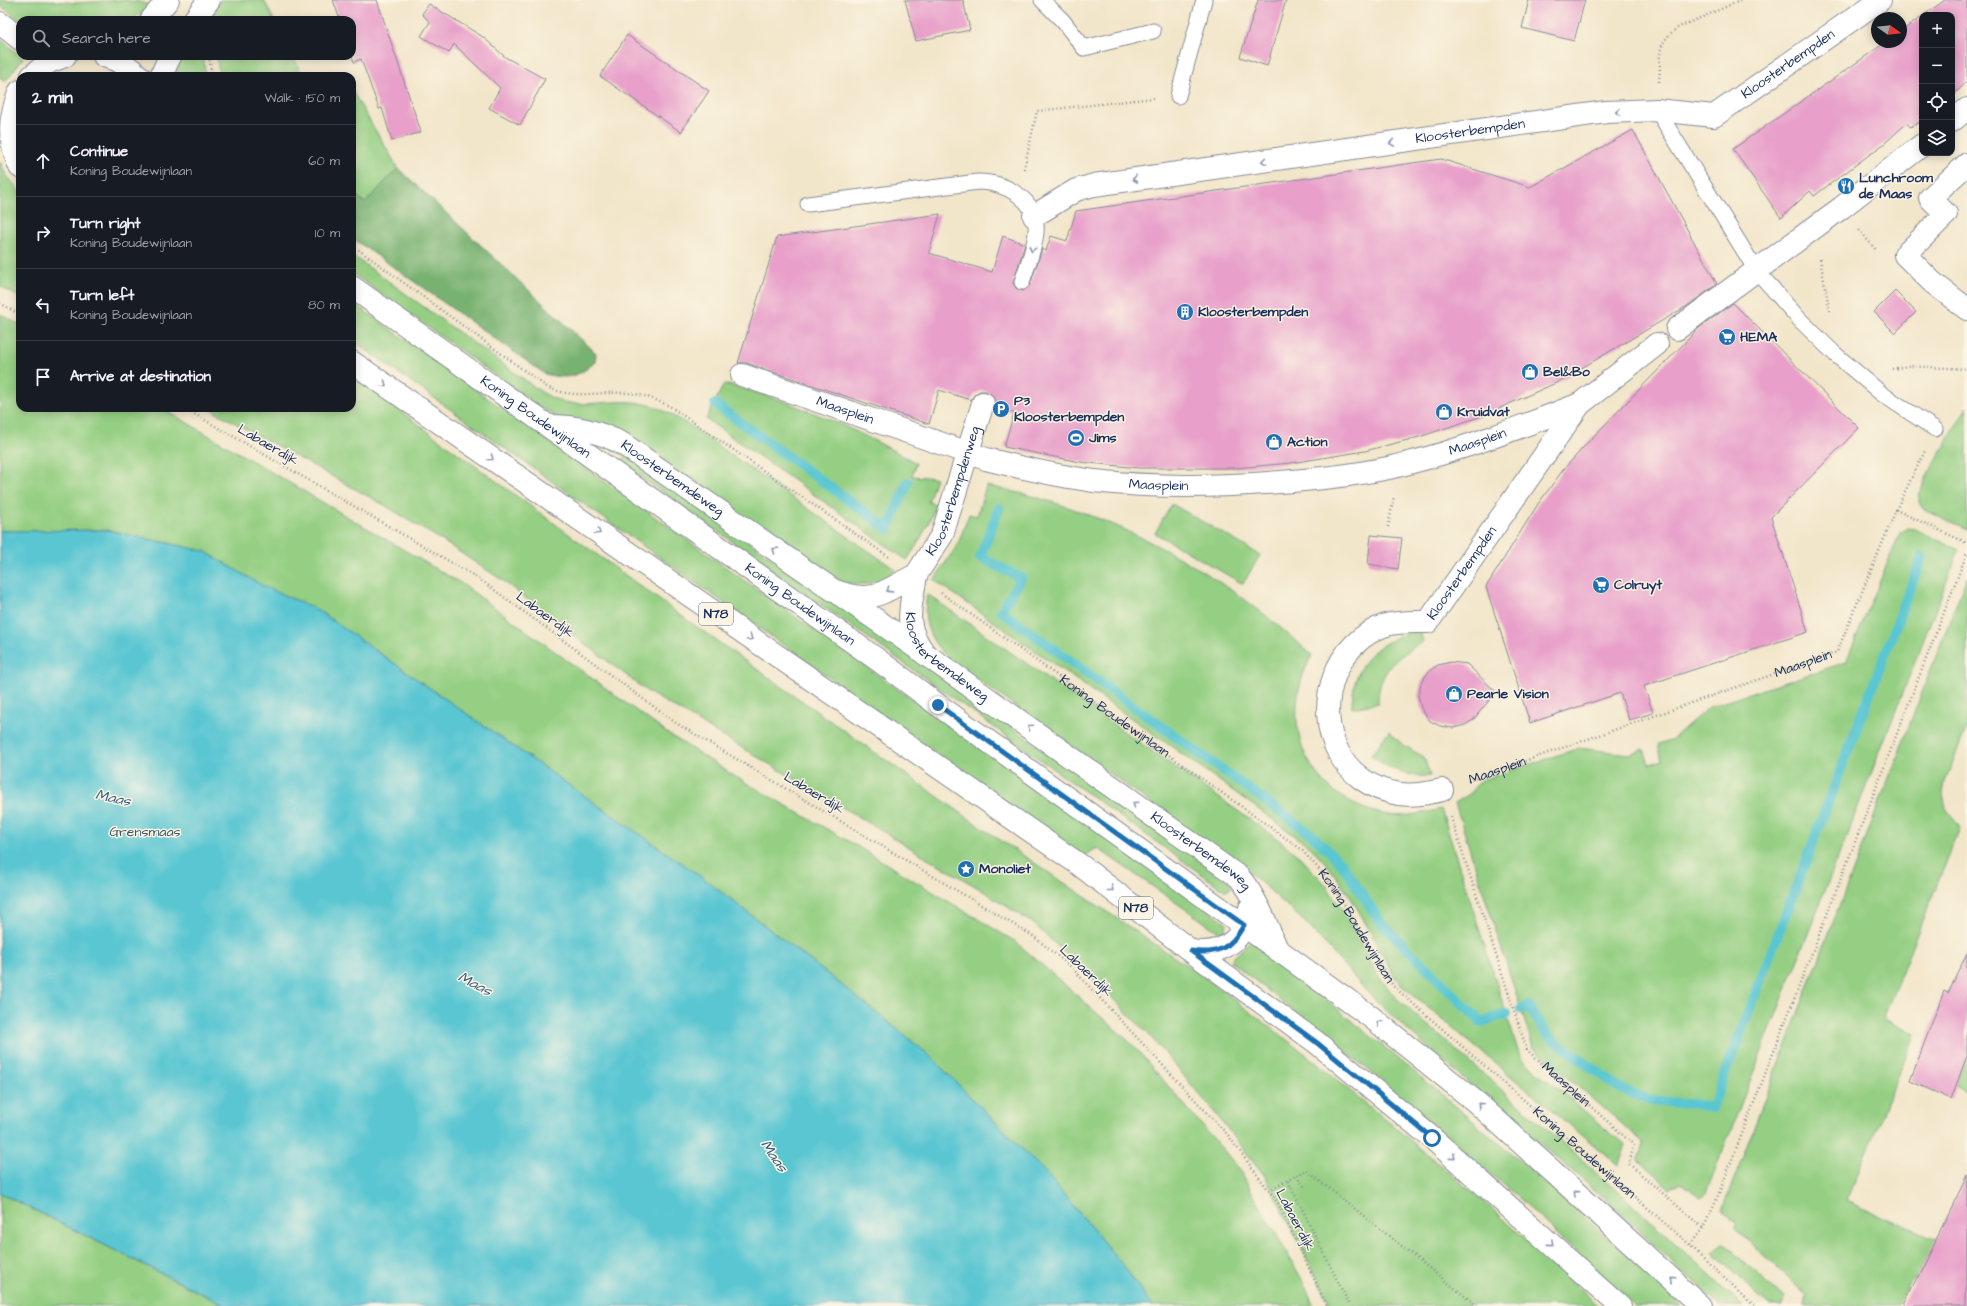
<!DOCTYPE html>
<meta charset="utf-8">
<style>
body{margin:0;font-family:"Architects Daughter",sans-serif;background:#20242c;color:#f1f3f6}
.controls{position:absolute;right:12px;top:12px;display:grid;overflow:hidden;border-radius:8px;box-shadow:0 2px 10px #0003}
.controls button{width:36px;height:36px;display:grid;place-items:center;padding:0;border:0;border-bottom:1px solid #363941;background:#171b24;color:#f1f3f6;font:20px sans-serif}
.compass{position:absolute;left:1871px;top:12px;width:36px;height:36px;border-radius:50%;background:#171b24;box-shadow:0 2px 10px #0003;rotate:105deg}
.stop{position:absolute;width:12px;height:12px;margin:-9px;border:3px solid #1f6fb2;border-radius:50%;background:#fff}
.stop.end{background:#1f6fb2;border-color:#fff;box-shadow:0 1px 4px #0008}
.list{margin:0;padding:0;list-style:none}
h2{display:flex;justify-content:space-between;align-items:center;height:52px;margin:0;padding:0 16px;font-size:17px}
h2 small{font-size:13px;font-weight:400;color:#9ea1a6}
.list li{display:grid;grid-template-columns:26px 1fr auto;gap:12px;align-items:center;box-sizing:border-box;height:72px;padding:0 16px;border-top:1px solid #363941}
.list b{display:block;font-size:15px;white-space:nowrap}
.list p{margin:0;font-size:13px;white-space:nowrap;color:#9ea1a6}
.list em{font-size:13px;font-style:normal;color:#9ea1a6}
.icon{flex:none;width:22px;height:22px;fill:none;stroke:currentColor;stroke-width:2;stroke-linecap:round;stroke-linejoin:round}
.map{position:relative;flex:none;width:1967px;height:1306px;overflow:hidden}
.search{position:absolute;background:#171b24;box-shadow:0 2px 10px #0003;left:16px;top:16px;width:340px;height:44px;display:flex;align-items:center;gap:10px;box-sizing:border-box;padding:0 14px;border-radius:12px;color:#9ea1a6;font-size:15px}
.panel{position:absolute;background:#171b24;box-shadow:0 2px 10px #0003;left:16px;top:72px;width:340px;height:340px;border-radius:12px}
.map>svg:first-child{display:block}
.green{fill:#95cf83;stroke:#587f70}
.forest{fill:#78b271;stroke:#4a7068}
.water{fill:#5ac6d2;stroke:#3a7a98}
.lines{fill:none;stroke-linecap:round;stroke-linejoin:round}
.stream{stroke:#5ac6d2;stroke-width:10}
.building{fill:#e8a0ca}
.service-casing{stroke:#868a94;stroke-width:17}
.pedestrian-casing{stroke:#868a94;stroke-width:24}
.minor-casing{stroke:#868a94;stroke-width:24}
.tertiary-casing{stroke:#868a94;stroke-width:24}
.primary-casing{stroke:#868a94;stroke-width:24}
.path{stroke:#868a94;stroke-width:2.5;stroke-dasharray:1 3;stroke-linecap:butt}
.service{stroke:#fff;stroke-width:15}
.pedestrian{stroke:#fff;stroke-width:22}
.minor{stroke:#fff;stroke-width:22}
.tertiary{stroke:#fff;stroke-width:22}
.primary{stroke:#fff;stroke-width:22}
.oneway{stroke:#8d97ae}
.route{stroke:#1f6fb2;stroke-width:5}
.labels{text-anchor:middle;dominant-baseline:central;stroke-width:3;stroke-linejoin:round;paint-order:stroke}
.shield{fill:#fcf5e5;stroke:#5e6a86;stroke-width:1}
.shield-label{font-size:13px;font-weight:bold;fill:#1b2f5e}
.street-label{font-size:14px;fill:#1b2f5e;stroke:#fcf5e5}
.poi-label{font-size:14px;font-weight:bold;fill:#1b2f5e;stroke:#fcf5e5;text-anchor:start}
.park-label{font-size:14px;fill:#3a5767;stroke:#fcf5e5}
.water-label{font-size:15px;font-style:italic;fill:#2e5c81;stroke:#fcf5e5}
</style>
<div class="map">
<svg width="1967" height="1306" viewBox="0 0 1967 1306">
<rect width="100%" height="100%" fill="#fcf5e5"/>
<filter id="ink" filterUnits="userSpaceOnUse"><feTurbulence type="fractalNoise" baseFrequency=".025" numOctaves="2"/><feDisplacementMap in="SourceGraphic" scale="8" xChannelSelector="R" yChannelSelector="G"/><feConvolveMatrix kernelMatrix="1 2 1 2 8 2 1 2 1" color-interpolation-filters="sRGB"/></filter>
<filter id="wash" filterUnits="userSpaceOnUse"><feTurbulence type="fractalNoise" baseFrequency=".012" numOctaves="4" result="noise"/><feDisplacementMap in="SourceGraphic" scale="16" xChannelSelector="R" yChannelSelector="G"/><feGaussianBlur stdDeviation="0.9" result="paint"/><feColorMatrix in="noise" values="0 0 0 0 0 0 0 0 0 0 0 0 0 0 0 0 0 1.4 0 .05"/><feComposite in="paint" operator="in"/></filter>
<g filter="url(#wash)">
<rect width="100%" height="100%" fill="#f2e6ca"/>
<path class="green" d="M0 0H47L75 3 123 0 140 2 149 5 134 20H20L0 5Z
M220 0H264L274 20H209L211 14Z
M0 39 23 58 5 82 0 78Z
M182 56H203L206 76H175Z
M217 56H293L303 76H219Z
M352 91 398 168 365 203 352 192Z
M0 162 5 173 20 192V298L0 286Z
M352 255 540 391C547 395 555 400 563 402 590 408 618 397 645 404 660 407 674 416 687 424L896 570C877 587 854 588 832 577L538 406 352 273Z
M352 302 1227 923 1225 931 1220 933 1097 848 1083 857 352 340Z
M0 314 20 325V408H162L462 584 667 733 736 777 855 845 1016 942 1132 1044 1237 1166 1304 1283 1314 1306H1152L1126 1269 1045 1172 929 1055 834 979 707 881 316 609 263 586 204 551 107 530 0 531Z
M352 376 680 615 978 825 1207 979 1303 1052 1391 1124 1477 1196 1599 1306H1331L1265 1176 1211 1108 1150 1036 1093 979 1035 925 985 892 648 692 502 580 441 540 386 506 208 408H352Z
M724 384C792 400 856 429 916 463L912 476 936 478 928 502 936 504C929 525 919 542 907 560L706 419Z
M1967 407V530L1924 510 1919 503V495L1926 478Z
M629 457 1230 882 1231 887 1229 890H1224L624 465 623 463 624 458Z
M986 486C1079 502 1168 545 1244 599 1268 616 1290 636 1312 655 1274 725 1309 802 1389 815 1406 817 1424 813 1441 809L1520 1057 1626 1146 1618 1165 1402 986 1393 974C1368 929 1347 881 1309 846L1189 759 934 580 958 544 969 514 977 516Z
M1172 504 1260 555 1243 584 1155 533Z
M1908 528 1915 529 1959 550 1706 1193 1700 1197 1681 1183 1669 1188 1638 1159 1644 1143 1533 1047 1455 803 1471 793 1479 781 1579 748 1629 754 1644 749 1649 764 1662 760 1658 744 1671 740 1709 707 1846 662 1900 533Z
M1967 576V727L1945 781 1943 794 1946 808 1960 828 1883 1018 1915 1035 1847 1201 1941 1242 1931 1274 1912 1279 1898 1306H1805L1807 1296 1735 1228 1738 1222 1722 1210Z
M927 594 1278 839 1301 858 1326 885 1345 914 1377 974 1395 997 1658 1226 1742 1306H1719L1605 1199 1416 1038 1367 992 1309 926 1255 877 950 660C928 639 922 623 927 594Z
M1420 629 1423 642C1397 656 1378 671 1378 703L1352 708C1352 660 1377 642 1420 629Z
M1389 731 1403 745 1424 757 1430 776C1407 778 1388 769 1371 755Z
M1251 940C1399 1057 1544 1177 1682 1306H1635L1516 1196 1370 1071 1230 961Z
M1967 1056V1092L1956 1086Z
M0 1193 226 1306H0Z
M1723 1242 1784 1298 1782 1306H1769L1713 1252Z"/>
<path class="forest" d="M398 168 596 353 595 362C578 377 568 380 545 374L352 238V192L365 203Z"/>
<path class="water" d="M107 530 204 551 263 586 316 609 707 881 834 979 929 1055 1045 1172 1126 1269 1152 1306H227L0 1193V531Z"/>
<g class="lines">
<path class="stream" d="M715 404 888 529 908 482
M999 508 980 557 1021 578 1001 611 1311 834 1341 863 1381 923 1481 1022 1507 1014
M1521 1009 1528 1006 1547 1034 1556 1042 1620 1088 1635 1095 1652 1100 1712 1107 1922 557"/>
</g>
<g id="blocks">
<path class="building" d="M333 0H377L421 132 392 141 382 108 379 109 361 59 354 62 352 56V20H340Z
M905 0H963L970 30 916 41Z
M1258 0H1286L1267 66 1240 57Z
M1529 0H1585L1574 41 1522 28Z
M1945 0H1967V82L1952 96V15H1924Z
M429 4 483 37 505 57 545 79 520 125 489 108 500 88 454 44 449 53 421 36 430 22 422 14Z
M1922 17V121L1910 127 1907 123 1885 143 1814 196 1810 191 1781 218 1733 149 1886 42H1901V31Z
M627 35 709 91 681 132 600 76Z
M1633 130 1717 284 1687 306 1558 382 1482 416 1419 437 1365 451 1291 463 1236 468H1139L1080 462 1004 447 1014 413 995 407V401L992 395 986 391H980L975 394 971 400 939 390 929 424 746 363H738L777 237 940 214 929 253 992 272 1003 236 1025 244 1013 283 1016 288 1023 291 1030 285 1042 249 1046 251 1051 236 1067 241 1076 211 1441 159 1530 187Z
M1895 291 1916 312 1895 333 1874 312Z
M1733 303 1859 428 1771 517 1808 632 1644 686 1653 713 1629 720 1620 693 1530 723 1486 587 1538 504 1563 470 1590 440 1699 328Z
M1371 535 1402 538 1398 569 1368 564Z
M1451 662 1467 664 1496 692 1473 720 1465 725 1453 728 1440 726 1430 721 1421 708 1418 695 1421 683 1429 671 1438 665Z
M1967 953V1056L1951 1099 1910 1081 1944 991 1948 993Z
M1967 1176V1306H1903Z"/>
</g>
</g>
<g filter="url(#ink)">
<use href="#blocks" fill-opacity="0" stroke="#868a94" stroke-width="1"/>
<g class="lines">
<g class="service-casing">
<path id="service" d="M1042 0 1063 21 1084 48 1153 31
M1178 96 1204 0
M1657 110 1756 270 1800 320 1835 354 1882 394 1935 429
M808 204 978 182C1005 182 1039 200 1036 232 1035 248 1027 266 1022 282"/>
</g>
<g class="pedestrian-casing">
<g id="pedestrian">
<path d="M1952 121 1967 109"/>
<path d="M1967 164 1930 198 1946 214 1905 255 1932 282 1967 309"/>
<path d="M1677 329 1841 208 1922 145"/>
<path id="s4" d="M742 375 986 459C1022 468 1057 476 1094 481 1156 488 1218 487 1280 482 1320 479 1361 475 1401 465 1462 450 1521 427 1580 404"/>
<path id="s5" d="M1442 790C1429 793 1415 796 1400 794 1343 786 1315 730 1334 677 1342 654 1361 633 1386 625 1399 621 1414 622 1428 622L1580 404 1657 344"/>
</g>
</g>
<g class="minor-casing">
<g id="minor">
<path id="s6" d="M1034 216 1076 190 1094 185 1606 112 1657 110 1714 116 1880 0"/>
<path id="s7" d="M549 426C576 426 598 431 623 444L833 590C874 606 881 592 916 575 911 609 902 624 925 654L1239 877C1256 897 1266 923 1276 947"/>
<path id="s8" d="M916 575 942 535 983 403"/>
<path d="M842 596 921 651"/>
<path d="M1191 951C1223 956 1244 940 1250 908"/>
</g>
</g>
<g class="tertiary-casing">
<path id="tertiary" d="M151 20 168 0
M194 20 209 0
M161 76 170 56"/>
</g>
<g class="primary-casing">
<g id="primary">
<path d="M0 23 20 39"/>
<path d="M104 56C118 60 129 66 139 76"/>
<path d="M32 76 49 62 65 56"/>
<path d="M20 91C8 120 8 138 20 167"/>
<path id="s9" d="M352 287 878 660 938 705 1371 1017 1476 1102 1701 1306"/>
<path d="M352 362 1080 865 1191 951 1316 1042 1432 1138 1620 1306"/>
</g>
</g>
<g class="path">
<path d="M209 56 212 76"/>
<path d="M1659 82C1662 57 1653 45 1679 27L1742 0"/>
<path d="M1024 169 1037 111 1154 98"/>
<path d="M1859 230 1877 251"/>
<path d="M352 245 547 387C575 400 598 391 627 393 643 394 657 400 671 407L889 557"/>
<path d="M1820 259 1830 313"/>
<path d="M0 303 20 315"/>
<path d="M1892 369 1907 366 1967 369"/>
<path d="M184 408 478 578 676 723 1033 936 1070 966 1227 1134 1278 1203 1327 1306"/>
<path d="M1896 510 1925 451"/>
<path d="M1388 527 1394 496"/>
<path id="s1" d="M941 593 1301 849 1326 877 1338 894 1393 986 1690 1245 1753 1306"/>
<path id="s2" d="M1468 781 1837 652 1896 510 1967 543"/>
<path id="s3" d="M1451 817 1527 1050 1634 1145 1629 1164 1703 1228"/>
<path d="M1296 1176 1306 1188"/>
<path d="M1288 1181 1350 1306"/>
<path d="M1269 1191 1306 1170 1477 1306"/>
<path d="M1690 1245 1703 1228 1714 1206 1967 553"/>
</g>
<use href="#service" class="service"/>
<use href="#pedestrian" class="pedestrian"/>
<use href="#minor" class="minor"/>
<use href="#tertiary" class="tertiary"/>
<use href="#primary" class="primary"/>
</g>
<defs><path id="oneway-chevron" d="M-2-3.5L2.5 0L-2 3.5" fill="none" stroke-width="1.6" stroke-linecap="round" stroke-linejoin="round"/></defs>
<g class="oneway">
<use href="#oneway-chevron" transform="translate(1618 112) rotate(177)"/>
<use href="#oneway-chevron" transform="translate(1392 143) rotate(172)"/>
<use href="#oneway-chevron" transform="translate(1264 161) rotate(172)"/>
<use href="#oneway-chevron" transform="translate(1135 179) rotate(172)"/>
<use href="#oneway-chevron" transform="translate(1032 249) rotate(106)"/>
<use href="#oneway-chevron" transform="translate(384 384) rotate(35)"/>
<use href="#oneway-chevron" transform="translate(491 458) rotate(35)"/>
<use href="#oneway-chevron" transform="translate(598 532) rotate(35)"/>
<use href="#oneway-chevron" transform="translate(775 550) rotate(-145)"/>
<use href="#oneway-chevron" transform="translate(889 590) rotate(147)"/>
<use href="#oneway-chevron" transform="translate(750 638) rotate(35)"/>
<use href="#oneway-chevron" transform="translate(1030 727) rotate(-145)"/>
<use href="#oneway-chevron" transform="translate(1135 804) rotate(-144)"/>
<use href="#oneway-chevron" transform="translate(1111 889) rotate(38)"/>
<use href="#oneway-chevron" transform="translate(1379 1023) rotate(-141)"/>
<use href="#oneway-chevron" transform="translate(1480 1105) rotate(-138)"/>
<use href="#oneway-chevron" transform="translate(1453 1157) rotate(41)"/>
<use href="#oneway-chevron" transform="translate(1576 1193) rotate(-138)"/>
<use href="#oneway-chevron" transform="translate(1551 1243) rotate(41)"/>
<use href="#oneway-chevron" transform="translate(1672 1280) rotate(-138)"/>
</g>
</g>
<g class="lines" filter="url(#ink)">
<path class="route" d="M938 705 1244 925C1231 948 1218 955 1191 951L1316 1042 1432 1138"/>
</g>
<defs>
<g id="restaurant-disc" transform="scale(0.9)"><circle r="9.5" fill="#1f6fb2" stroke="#fcf5e5"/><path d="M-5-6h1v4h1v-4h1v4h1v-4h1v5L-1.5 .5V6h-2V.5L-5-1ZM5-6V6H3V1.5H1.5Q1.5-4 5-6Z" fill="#fff"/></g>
<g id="building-disc" transform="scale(0.9)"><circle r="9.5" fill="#1f6fb2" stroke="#fcf5e5"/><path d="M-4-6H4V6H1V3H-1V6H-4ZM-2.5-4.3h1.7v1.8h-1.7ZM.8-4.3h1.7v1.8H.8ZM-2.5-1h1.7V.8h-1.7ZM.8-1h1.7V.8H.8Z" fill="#fff"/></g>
<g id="supermarket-disc" transform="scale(0.9)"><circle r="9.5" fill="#1f6fb2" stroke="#fcf5e5"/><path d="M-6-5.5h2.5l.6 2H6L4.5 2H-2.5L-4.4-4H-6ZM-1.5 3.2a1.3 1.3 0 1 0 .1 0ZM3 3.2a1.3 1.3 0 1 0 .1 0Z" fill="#fff"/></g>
<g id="shop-disc" transform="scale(0.9)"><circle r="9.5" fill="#1f6fb2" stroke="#fcf5e5"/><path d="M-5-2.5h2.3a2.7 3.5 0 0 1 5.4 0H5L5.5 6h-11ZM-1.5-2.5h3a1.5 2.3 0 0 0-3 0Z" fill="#fff"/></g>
<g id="parking-disc" transform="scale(0.9)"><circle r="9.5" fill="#1f6fb2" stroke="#fcf5e5"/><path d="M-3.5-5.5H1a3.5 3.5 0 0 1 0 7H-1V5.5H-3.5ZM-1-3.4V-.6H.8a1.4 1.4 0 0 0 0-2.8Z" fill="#fff"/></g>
<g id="stadium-disc" transform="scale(0.9)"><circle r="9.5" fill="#1f6fb2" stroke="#fcf5e5"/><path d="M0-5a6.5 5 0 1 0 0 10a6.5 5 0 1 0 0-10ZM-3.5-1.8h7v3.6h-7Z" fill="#fff"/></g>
<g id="sight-disc" transform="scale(0.9)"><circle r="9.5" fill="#1f6fb2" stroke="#fcf5e5"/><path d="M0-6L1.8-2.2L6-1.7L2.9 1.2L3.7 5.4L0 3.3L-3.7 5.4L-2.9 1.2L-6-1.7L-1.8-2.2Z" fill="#fff"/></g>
</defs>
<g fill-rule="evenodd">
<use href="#restaurant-disc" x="1846" y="186"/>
<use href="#building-disc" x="1185" y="312"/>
<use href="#supermarket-disc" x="1727" y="337"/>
<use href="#shop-disc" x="1530" y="372"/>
<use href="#parking-disc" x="1001" y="409"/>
<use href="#shop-disc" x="1444" y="412"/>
<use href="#stadium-disc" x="1076" y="438"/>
<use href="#shop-disc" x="1274" y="442"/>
<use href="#supermarket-disc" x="1601" y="585"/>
<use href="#shop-disc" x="1454" y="694"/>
<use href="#sight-disc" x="966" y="869"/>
</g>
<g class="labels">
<g class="shield">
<rect x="699" y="603" width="34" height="22" rx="3"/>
<rect x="1119" y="897" width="34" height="22" rx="3"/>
</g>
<g class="shield-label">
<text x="716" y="614">N78</text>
<text x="1136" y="908">N78</text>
</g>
<g class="street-label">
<text stroke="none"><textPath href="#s6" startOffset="784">Kloosterbempden</textPath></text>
<text stroke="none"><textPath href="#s6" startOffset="448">Kloosterbempden</textPath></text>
<text stroke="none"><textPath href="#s4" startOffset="109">Maasplein</textPath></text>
<text stroke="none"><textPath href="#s9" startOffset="225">Koning Boudewijnlaan</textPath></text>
<text stroke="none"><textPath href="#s4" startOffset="757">Maasplein</textPath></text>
<text transform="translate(268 445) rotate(30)">Labaerdijk</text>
<text stroke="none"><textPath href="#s7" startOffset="137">Kloosterbemdeweg</textPath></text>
<text stroke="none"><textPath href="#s4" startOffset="433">Maasplein</textPath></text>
<text stroke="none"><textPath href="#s8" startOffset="93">Kloosterbempdenweg</textPath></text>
<text stroke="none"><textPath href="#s5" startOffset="375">Kloosterbempden</textPath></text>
<text stroke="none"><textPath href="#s9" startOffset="549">Koning Boudewijnlaan</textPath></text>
<text transform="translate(545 615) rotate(36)">Labaerdijk</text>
<text stroke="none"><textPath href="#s7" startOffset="520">Kloosterbemdeweg</textPath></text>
<text stroke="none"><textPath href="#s2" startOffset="355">Maasplein</textPath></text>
<text stroke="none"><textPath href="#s1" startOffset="213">Koning Boudewijnlaan</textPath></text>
<text stroke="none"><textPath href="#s2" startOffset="31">Maasplein</textPath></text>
<text transform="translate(814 793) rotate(31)">Labaerdijk</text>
<text stroke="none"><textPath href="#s7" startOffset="844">Kloosterbemdeweg</textPath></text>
<text stroke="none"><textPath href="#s1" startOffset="537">Koning Boudewijnlaan</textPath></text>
<text transform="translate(1086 971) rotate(44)">Labaerdijk</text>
<text stroke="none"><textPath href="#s3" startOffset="297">Maasplein</textPath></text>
<text stroke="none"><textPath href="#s1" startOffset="861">Koning Boudewijnlaan</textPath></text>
<text transform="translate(1295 1220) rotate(62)">Labaerdijk</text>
</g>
<g class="poi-label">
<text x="1859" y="178">Lunchroom<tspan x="1859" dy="16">de Maas</tspan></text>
<text x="1198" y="312">Kloosterbempden</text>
<text x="1740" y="337">HEMA</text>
<text x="1543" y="372">Bel&amp;Bo</text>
<text x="1014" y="401">P3<tspan x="1014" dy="16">Kloosterbempden</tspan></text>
<text x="1457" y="412">Kruidvat</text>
<text x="1089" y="438">Jims</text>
<text x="1287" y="442">Action</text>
<text x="1614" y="585">Colruyt</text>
<text x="1467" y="694">Pearle Vision</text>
<text x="979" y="869">Monoliet</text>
</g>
<g class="park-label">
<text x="145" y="832">Grensmaas</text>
</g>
<g class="water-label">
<text transform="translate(113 798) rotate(12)">Maas</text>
<text transform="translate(475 984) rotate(28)">Maas</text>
<text transform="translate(774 1156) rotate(56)">Maas</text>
</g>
</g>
</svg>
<div class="controls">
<button>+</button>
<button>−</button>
<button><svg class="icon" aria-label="locate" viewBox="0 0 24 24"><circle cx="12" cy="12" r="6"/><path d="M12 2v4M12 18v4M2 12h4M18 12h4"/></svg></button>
<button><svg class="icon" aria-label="layers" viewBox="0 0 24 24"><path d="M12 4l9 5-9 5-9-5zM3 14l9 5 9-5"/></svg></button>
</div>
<svg class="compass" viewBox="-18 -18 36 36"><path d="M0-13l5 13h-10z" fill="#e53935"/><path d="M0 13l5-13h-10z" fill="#9ea1a6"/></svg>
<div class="stop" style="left:1432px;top:1138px"></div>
<div class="stop end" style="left:938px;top:705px"></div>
<div class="search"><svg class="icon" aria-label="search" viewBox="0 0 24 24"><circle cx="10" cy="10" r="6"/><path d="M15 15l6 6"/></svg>Search here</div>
<section class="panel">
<h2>2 min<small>Walk · 150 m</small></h2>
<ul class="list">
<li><svg class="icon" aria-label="ahead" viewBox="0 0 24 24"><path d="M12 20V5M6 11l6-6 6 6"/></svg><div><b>Continue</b><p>Koning Boudewijnlaan</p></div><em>60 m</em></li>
<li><svg class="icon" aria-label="right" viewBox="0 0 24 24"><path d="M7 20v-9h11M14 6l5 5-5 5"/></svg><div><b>Turn right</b><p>Koning Boudewijnlaan</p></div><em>10 m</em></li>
<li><svg class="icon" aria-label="left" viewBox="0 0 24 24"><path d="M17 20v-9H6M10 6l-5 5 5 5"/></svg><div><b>Turn left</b><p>Koning Boudewijnlaan</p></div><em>80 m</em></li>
<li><svg class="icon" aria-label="arrive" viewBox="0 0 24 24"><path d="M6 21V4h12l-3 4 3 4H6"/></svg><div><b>Arrive at destination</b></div></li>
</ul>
</section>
</div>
